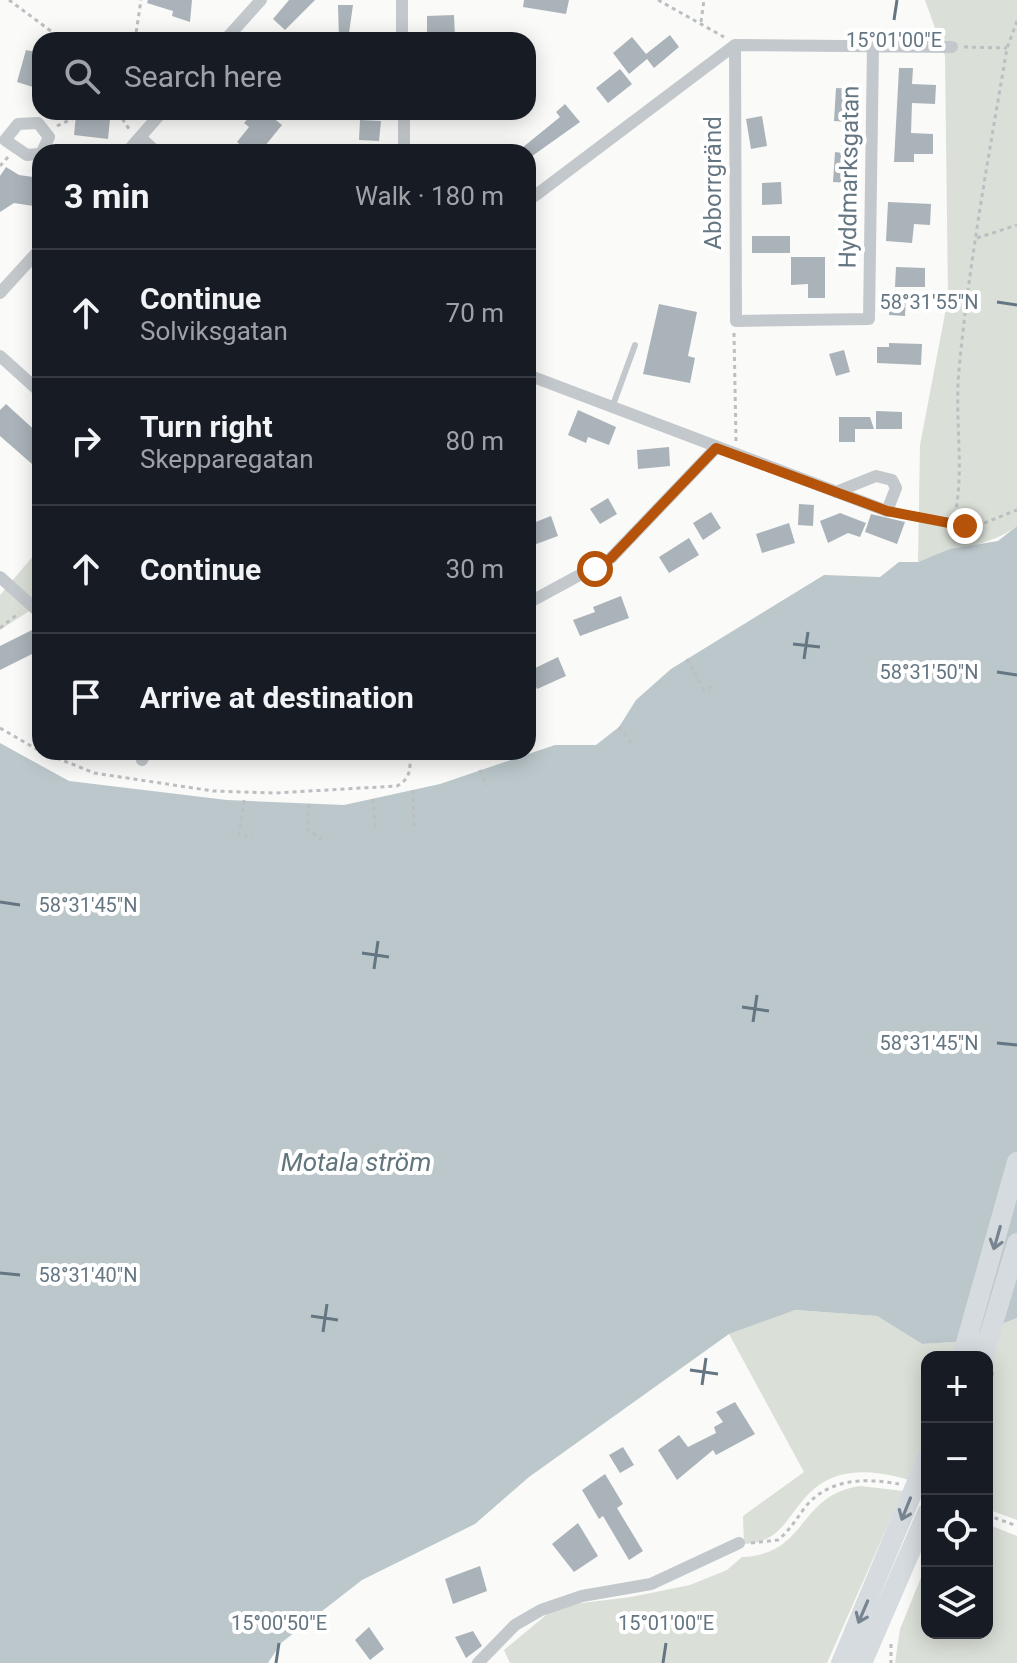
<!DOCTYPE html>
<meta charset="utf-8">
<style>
body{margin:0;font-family:Roboto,sans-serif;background:#242831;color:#f1f3f6}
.controls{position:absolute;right:24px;bottom:24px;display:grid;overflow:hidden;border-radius:16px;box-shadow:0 4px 20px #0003}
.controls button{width:72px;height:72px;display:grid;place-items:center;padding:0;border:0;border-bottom:2px solid #363941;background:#171b24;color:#f1f3f6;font:40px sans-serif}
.stop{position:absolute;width:24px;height:24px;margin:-18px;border:6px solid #b45309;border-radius:50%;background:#fff}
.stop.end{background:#b45309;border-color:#fff;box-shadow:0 2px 8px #0008}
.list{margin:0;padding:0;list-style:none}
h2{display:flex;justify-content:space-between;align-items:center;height:104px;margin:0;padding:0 32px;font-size:34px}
h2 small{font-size:26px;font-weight:400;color:#9ea1a6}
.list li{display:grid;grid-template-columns:52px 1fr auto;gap:24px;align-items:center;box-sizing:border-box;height:128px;padding:0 32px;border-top:2px solid #363941}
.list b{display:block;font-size:30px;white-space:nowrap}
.list p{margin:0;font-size:26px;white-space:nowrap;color:#9ea1a6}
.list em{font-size:26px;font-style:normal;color:#9ea1a6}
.icon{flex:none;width:44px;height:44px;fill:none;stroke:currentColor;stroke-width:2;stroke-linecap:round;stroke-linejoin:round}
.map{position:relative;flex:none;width:1017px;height:1663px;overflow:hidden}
.search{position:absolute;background:#171b24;box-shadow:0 4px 20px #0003;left:32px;top:32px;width:504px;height:88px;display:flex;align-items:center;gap:20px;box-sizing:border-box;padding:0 28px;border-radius:24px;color:#9ea1a6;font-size:30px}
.panel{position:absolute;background:#171b24;box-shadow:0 4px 20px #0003;left:32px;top:144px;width:504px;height:616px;border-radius:24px}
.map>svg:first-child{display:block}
.green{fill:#dadfd7}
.water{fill:#bbc7cb}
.building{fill:#aab3b9}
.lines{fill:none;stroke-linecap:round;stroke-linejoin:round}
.path{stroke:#bbbfc2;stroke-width:3;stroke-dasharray:4 4;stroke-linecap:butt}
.service{stroke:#c3c8cc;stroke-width:6}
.minor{stroke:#c3c8cc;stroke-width:12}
.trunk{stroke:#d6dbdf;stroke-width:20}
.oneway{stroke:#768591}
.route{stroke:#b45309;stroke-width:10}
.ticks{fill:none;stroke:#657683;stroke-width:3}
.labels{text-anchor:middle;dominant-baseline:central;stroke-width:8;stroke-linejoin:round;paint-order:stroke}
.street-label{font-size:24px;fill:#657683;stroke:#fff}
.water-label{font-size:26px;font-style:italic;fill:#60757c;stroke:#fff}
.ticks-label{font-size:20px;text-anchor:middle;fill:#657683;stroke:#fff;stroke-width:8;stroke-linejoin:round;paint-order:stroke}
</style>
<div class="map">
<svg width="1017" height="1663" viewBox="0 0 1017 1663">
<rect width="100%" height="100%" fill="#fafaf8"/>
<path class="green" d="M925 0H1017V526C989 547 952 548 918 562L920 445 948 298 945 56Z
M40 548V604L0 630V595Z
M794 1310 877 1316 922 1344 956 1342 1017 1318V1520L987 1509V1357H927V1486C892 1473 845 1462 814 1489 787 1512 785 1542 744 1544L743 1516 804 1472 729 1334Z
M860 1486 903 1491 827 1663H510L504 1650 557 1606 631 1597 690 1585 727 1570 742 1557C809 1554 796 1496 860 1486Z
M987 1524 1017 1536V1663H895L900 1629 927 1563V1633H987Z"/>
<path class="water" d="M1017 526V1318L956 1342 922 1344 877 1316 795 1310 729 1334 529 1477 475 1524 362 1580 281 1643 268 1663H0V743L69 781 227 800 344 805 440 784 555 745H596L619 727 636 700 671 669 824 575 880 577 899 562H918L950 549 998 541Z"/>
<path class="building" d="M148 0H192L190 22 172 16 173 11 147 3Z
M289 0H315L285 30 273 19Z
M524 0H569L566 14 523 7Z
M338 5H353L348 40H339Z
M454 15 455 38 427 39V16Z
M670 35 679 47 654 68 647 59 629 74 613 53 632 37 646 54Z
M26 50 40 53 33 87 17 82Z
M899 68H913L912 84 936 85 935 104 912 103 911 133 933 134V154H914V162H894Z
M620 69 632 84 608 103 596 88Z
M836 88 854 89 851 122 834 121Z
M565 104 580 122 528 159V152H517L560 117 556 112Z
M253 112H266L282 125 260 152H249L237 142 249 127 244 123Z
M76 115 110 119 108 139 74 135Z
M762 116 767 146 751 149 746 119Z
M360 120 381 121 379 141 359 140Z
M835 152 851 154 849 183 833 182Z
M6 167 19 175 40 178V207L14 203 0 212V176Z
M781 182 782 204 762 205V183Z
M888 202 931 204 930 225 914 224 912 243 886 241Z
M752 236H790V253H752Z
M791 257H825V298H808V284L791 285Z
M896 267 925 268V287H895Z
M890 293 906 294 905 316 889 315Z
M659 304 697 312 688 356 695 358 690 383 643 374Z
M889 343 922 344 921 365 877 363V347H889Z
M844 350 850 372 836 376 829 354Z
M6 404 40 435V471L0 436V410Z
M578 410 616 427 609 445 588 437 586 443 568 435Z
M876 411 902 412V429H876Z
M839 417H870L874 429H855V442H839Z
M669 447 670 466 638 469 637 450Z
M608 498 617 514 600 524 590 509Z
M799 504 814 505 813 526 798 525Z
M711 512 721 528 703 540 693 523Z
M840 513 866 523 860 537 848 533 828 543 820 521Z
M871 514 905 522 897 544 865 532Z
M551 516 558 536 528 547V525Z
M789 523 795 543 762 553 756 534Z
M689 538 699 555 669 573 659 557Z
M621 596 629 618 580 636 573 620 595 612 593 607Z
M40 626V650L0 670V646Z
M558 657 566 676 537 689 529 671Z
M735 1402 755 1434 716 1455 713 1450 677 1480 658 1450 679 1435 688 1447 716 1433 714 1427 723 1422 716 1412Z
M623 1447 634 1465 620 1473 609 1455Z
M605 1474 623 1504 617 1508 643 1551 629 1560 603 1516 599 1519 582 1490Z
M578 1523 598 1556 574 1572 552 1544Z
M480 1566 487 1591 453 1604 445 1579Z
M369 1627 384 1649 370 1660 355 1640Z
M473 1631 482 1646 466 1658 455 1637Z"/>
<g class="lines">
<path class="path" d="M9 0 63 40
M658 0 724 37
M701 22 704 0
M135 40 141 0
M964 47 1007 48
M118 112 129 129
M57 126 86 112
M0 166 9 156
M977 238 1017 225
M734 333 736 441
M898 514 974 527 1017 510
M953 523C966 474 954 421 959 370 969 262 989 155 1007 48L1017 21
M0 628 19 613
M687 659 704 690 715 685
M619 727 632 744
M0 728 40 751
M42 752 94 773 213 791 275 793 397 786C412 778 410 767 410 752
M480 770 486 786
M413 790 414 829
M373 799 375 828
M244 800 239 835 253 837
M309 804 307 829 322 840
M987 1391 993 1372
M987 1515 1017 1526
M751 1543 778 1540C790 1530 797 1518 806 1506 830 1478 865 1478 899 1484
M891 1644V1663"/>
<path class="service" d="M613 405 635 345"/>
<path class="minor" d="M402 0V40
M225 40 261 0
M735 45 736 321 869 319 873 47
M404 112V152
M140 137 156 152
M127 152 162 112
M40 154 27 155 5 140 18 124 38 123 49 137 42 152
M528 201 735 45 952 47
M0 293 40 249
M0 356 40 392
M528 375 887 511 896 488 892 480 876 476 836 492
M0 577 40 613
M528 603 611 558 716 448
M142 760 146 752
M478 1663 515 1625 541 1610 582 1596 651 1584 739 1543"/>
<path class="trunk" d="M962 1357 1017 1162
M983 1357 1017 1243
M841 1663 927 1458
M862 1663 927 1513"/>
</g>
<defs><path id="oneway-shaft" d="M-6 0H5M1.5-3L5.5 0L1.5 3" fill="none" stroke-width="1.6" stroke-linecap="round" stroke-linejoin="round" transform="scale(2)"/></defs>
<g class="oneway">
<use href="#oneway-shaft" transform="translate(997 1238) rotate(106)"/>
<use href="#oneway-shaft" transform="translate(906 1509) rotate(112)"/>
<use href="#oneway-shaft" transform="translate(863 1612) rotate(113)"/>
</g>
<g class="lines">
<path class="route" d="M595 569 611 558 716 448 887 511 965 526"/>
</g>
<path class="ticks" d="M894 20 897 0M997 302 1017 305M793 644 820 647M804 659 808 632M997 672 1017 675M0 902 20 905M362 953 389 957M374 969 378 941M742 1007 769 1011M753 1022 757 995M997 1043 1017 1045M0 1273 20 1275M311 1316 338 1320M323 1332 327 1304M690 1370 718 1374M702 1385 706 1358M276 1663 279 1643M663 1663 666 1643"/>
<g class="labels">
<g class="street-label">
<text transform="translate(849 177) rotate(-89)">Hyddmarksgatan</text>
<text transform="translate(713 183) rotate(-90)">Abborrgränd</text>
</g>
<g class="water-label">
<text x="356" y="1162">Motala ström</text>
</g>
</g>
<g class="ticks-label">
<text x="894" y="47">15°01'00"E</text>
<text x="929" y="309">58°31'55"N</text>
<text x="929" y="679">58°31'50"N</text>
<text x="88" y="912">58°31'45"N</text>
<text x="929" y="1050">58°31'45"N</text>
<text x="88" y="1282">58°31'40"N</text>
<text x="279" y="1630">15°00'50"E</text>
<text x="666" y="1630">15°01'00"E</text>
</g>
</svg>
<div class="controls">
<button>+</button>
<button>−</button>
<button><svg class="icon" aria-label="locate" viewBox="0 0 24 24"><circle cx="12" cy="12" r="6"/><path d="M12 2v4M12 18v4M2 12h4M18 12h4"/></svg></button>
<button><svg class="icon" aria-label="layers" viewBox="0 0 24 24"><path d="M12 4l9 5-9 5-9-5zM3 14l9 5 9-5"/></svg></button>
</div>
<div class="stop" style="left:595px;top:569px"></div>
<div class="stop end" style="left:965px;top:526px"></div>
<div class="search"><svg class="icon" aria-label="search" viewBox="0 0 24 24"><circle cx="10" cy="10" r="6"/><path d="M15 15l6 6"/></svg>Search here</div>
<section class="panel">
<h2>3 min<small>Walk · 180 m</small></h2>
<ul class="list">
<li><svg class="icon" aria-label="ahead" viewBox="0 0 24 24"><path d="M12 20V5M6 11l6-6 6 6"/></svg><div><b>Continue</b><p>Solviksgatan</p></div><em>70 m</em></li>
<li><svg class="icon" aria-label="right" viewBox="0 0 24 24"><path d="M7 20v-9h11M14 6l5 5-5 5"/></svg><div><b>Turn right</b><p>Skepparegatan</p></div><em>80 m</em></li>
<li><svg class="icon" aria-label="ahead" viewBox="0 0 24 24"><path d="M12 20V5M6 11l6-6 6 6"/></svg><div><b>Continue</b></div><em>30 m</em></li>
<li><svg class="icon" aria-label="arrive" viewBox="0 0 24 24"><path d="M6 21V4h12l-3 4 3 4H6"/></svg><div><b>Arrive at destination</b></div></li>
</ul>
</section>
</div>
